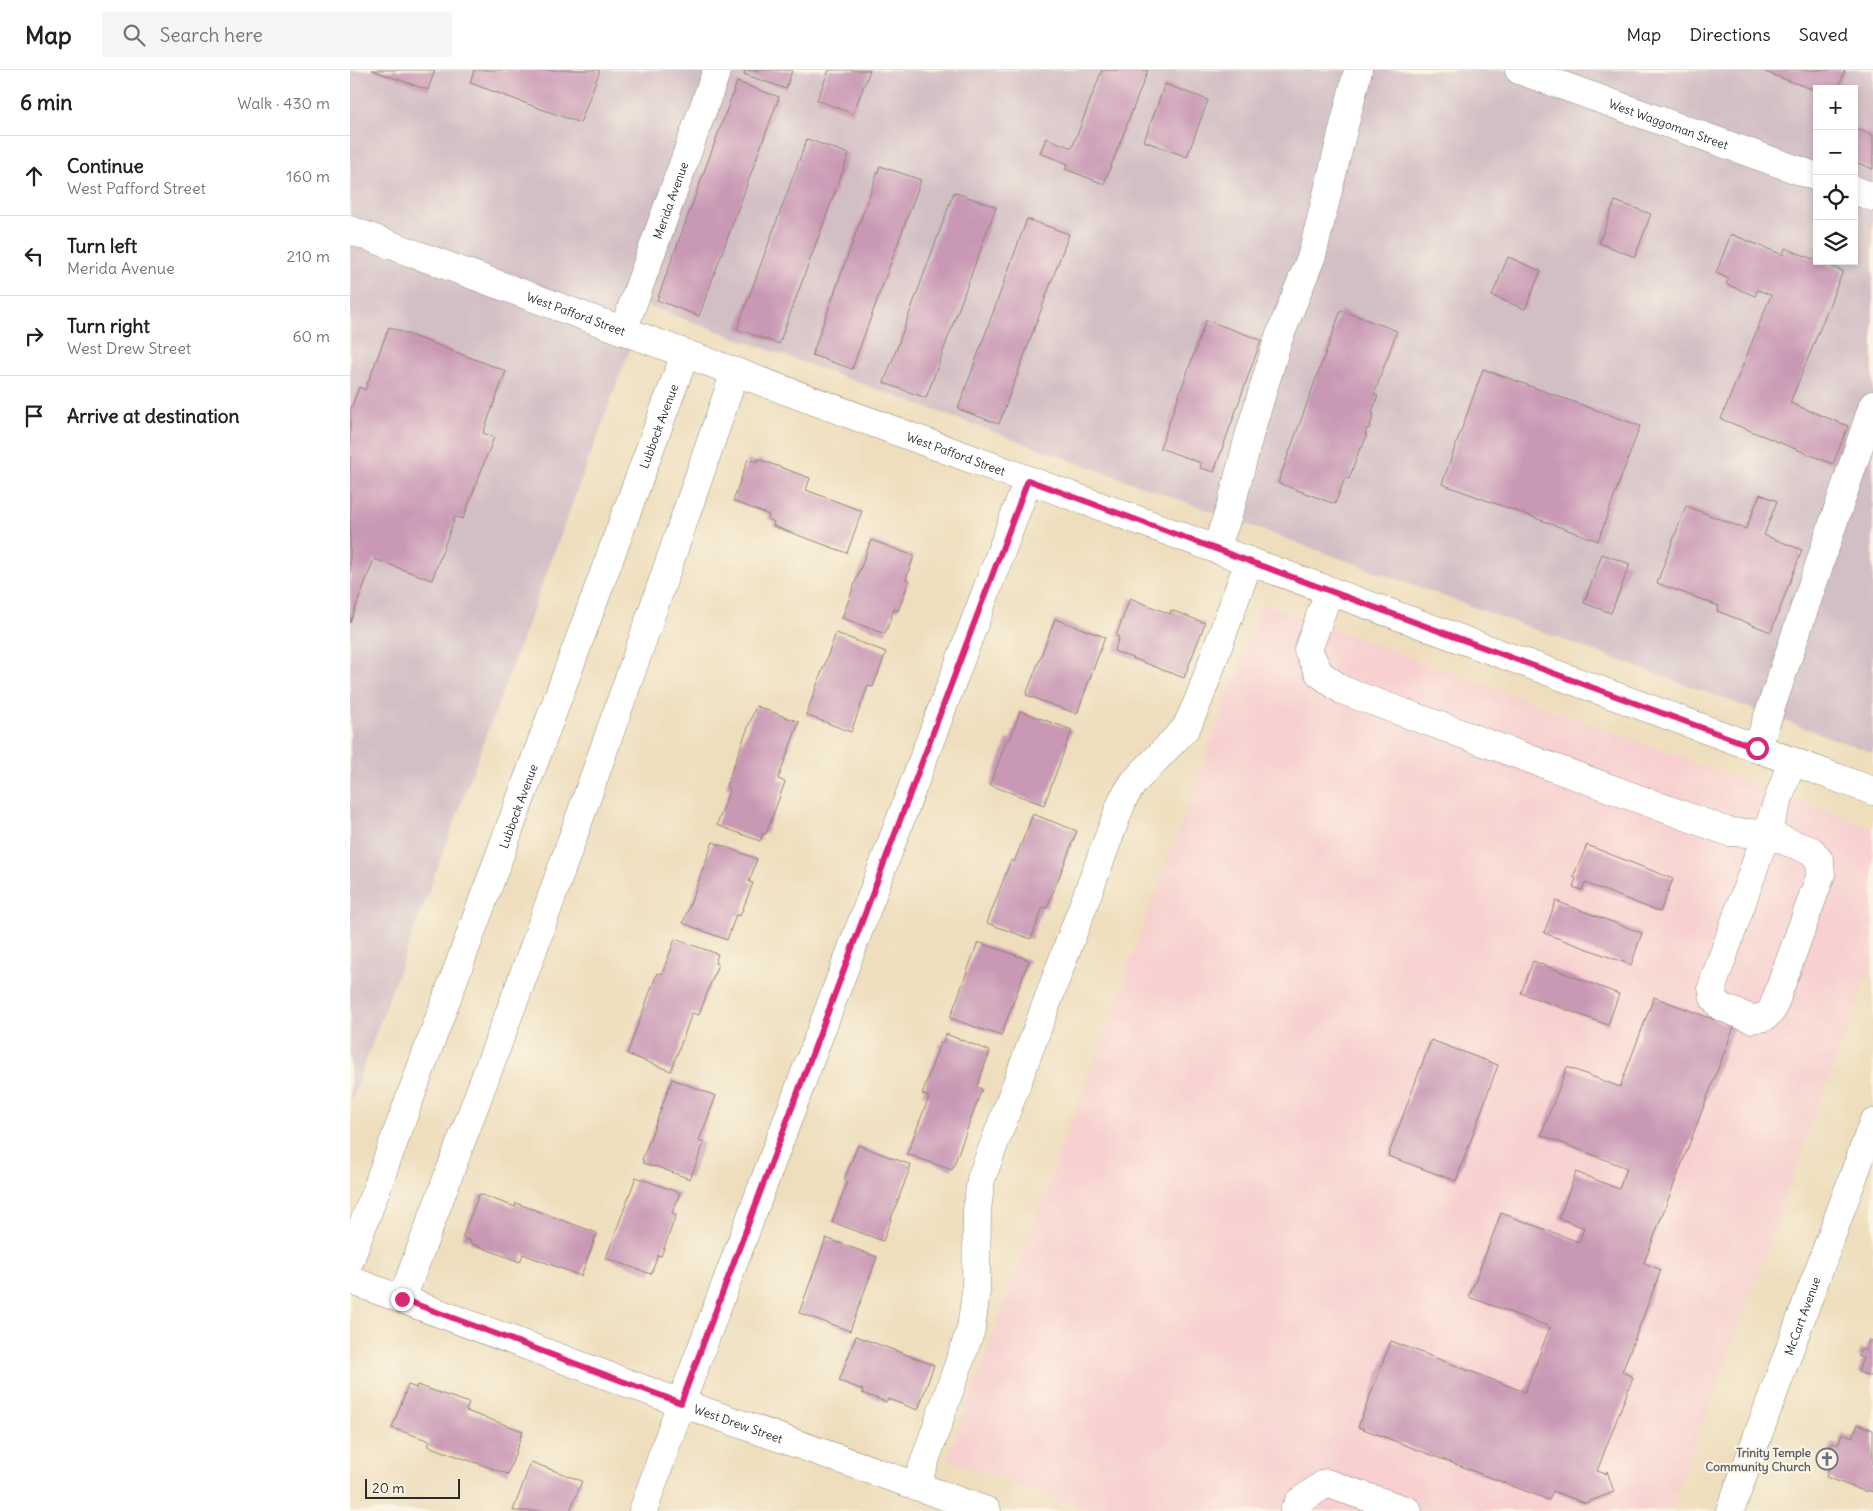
<!DOCTYPE html>
<meta charset="utf-8">
<style>
body{margin:0;font-family:Delius,sans-serif;background:#f6f6f6;color:#202124}
.controls{position:absolute;right:15px;top:15px;display:grid;overflow:hidden;border-radius:0px;box-shadow:0 2px 8px #0003}
.controls button{width:45px;height:45px;display:grid;place-items:center;padding:0;border:0;border-bottom:1px solid #e0e0e0;background:#fff;color:#202124;font:25px sans-serif}
.scale{position:absolute;left:15px;bottom:12px;width:95px;box-sizing:border-box;padding-left:5px;border:2px solid #2b2b2b;border-top:0;font-size:14px;line-height:18px;white-space:nowrap;color:#2b2b2b;-webkit-text-stroke:4px #fcf5e5;paint-order:stroke}
.stop{position:absolute;width:15px;height:15px;margin:-11px;border:4px solid #db2777;border-radius:50%;background:#fff}
.stop.end{background:#db2777;border-color:#fff;box-shadow:0 1px 5px #0008}
.list{margin:0;padding:0;list-style:none}
h2{display:flex;justify-content:space-between;align-items:center;height:65px;margin:0;padding:0 20px;font-size:21px}
h2 small{font-size:16px;font-weight:400;color:#757577}
.list li{display:grid;grid-template-columns:32px 1fr auto;gap:15px;align-items:center;box-sizing:border-box;height:80px;padding:0 20px;border-top:1px solid #e0e0e0}
.list b{display:block;font-size:19px;white-space:nowrap}
.list p{margin:0;font-size:16px;white-space:nowrap;color:#757577}
.list em{font-size:16px;font-style:normal;color:#757577}
.icon{flex:none;width:28px;height:28px;fill:none;stroke:currentColor;stroke-width:2;stroke-linecap:round;stroke-linejoin:round}
.map{position:relative;flex:none;width:1523px;height:1441px;overflow:hidden}
header{display:flex;align-items:center;gap:30px;box-sizing:border-box;height:70px;padding:0 25px;background:#fff;border-bottom:1px solid #e0e0e0}
header strong{font-size:24px}
nav{display:flex;gap:28px;margin-inline-start:auto;font-size:18px}
.search{width:350px;height:45px;background:#f6f6f6;display:flex;align-items:center;gap:12px;box-sizing:border-box;padding:0 18px;border-radius:0px;color:#757577;font-size:19px}
main{display:flex}
aside{flex:1;background:#fff}
.map>svg:first-child{display:block}
.built{fill:#f7d0cf}
.industrial{fill:#d2bec5;fill-rule:evenodd}
.building{fill:#c998b5}
.lines{fill:none;stroke-linecap:round;stroke-linejoin:round}
.minor-casing{stroke:#8c8474;stroke-width:29}
.major-casing{stroke:#8c8474;stroke-width:29}
.minor{stroke:#fff;stroke-width:28}
.major{stroke:#fff;stroke-width:28}
.route{stroke:#db2777;stroke-width:6}
.labels{text-anchor:middle;dominant-baseline:central;stroke-width:4;stroke-linejoin:round;paint-order:stroke}
.street-label{font-size:12px;fill:#2b2b2b;stroke:#fcf5e5}
.worship-label{font-size:12px;font-weight:bold;fill:#5b616d;stroke:#fcf5e5;text-anchor:end}
</style>
<header>
<strong>Map</strong>
<div class="search"><svg class="icon" aria-label="search" viewBox="0 0 24 24"><circle cx="10" cy="10" r="6"/><path d="M15 15l6 6"/></svg>Search here</div>
<nav><a>Map</a><a>Directions</a><a>Saved</a></nav>
</header>
<main>
<aside>
<h2>6 min<small>Walk · 430 m</small></h2>
<ul class="list">
<li><svg class="icon" aria-label="ahead" viewBox="0 0 24 24"><path d="M12 20V5M6 11l6-6 6 6"/></svg><div><b>Continue</b><p>West Pafford Street</p></div><em>160 m</em></li>
<li><svg class="icon" aria-label="left" viewBox="0 0 24 24"><path d="M17 20v-9H6M10 6l-5 5 5 5"/></svg><div><b>Turn left</b><p>Merida Avenue</p></div><em>210 m</em></li>
<li><svg class="icon" aria-label="right" viewBox="0 0 24 24"><path d="M7 20v-9h11M14 6l5 5-5 5"/></svg><div><b>Turn right</b><p>West Drew Street</p></div><em>60 m</em></li>
<li><svg class="icon" aria-label="arrive" viewBox="0 0 24 24"><path d="M6 21V4h12l-3 4 3 4H6"/></svg><div><b>Arrive at destination</b></div></li>
</ul>
</aside>
<div class="map">
<svg width="1523" height="1441" viewBox="0 0 1523 1441">
<rect width="100%" height="100%" fill="#fcf5e5"/>
<filter id="ink" filterUnits="userSpaceOnUse"><feTurbulence type="fractalNoise" baseFrequency=".02" numOctaves="2"/><feDisplacementMap in="SourceGraphic" scale="10" xChannelSelector="R" yChannelSelector="G"/><feConvolveMatrix kernelMatrix="1 2 1 2 8 2 1 2 1" color-interpolation-filters="sRGB"/></filter>
<filter id="wash" filterUnits="userSpaceOnUse"><feTurbulence type="fractalNoise" baseFrequency=".0096" numOctaves="4" result="noise"/><feDisplacementMap in="SourceGraphic" scale="20" xChannelSelector="R" yChannelSelector="G"/><feGaussianBlur stdDeviation="1.12" result="paint"/><feColorMatrix in="noise" values="0 0 0 0 0 0 0 0 0 0 0 0 0 0 0 0 0 1.4 0 .05"/><feComposite in="paint" operator="in"/></filter>
<g filter="url(#wash)">
<rect width="100%" height="100%" fill="#eedebd"/>
<path class="built" d="M912 533 1523 758V889L1320 1441H738L597 1389Z"/>
<path class="industrial" d="M0 0H1523V683L296 235 0 1033ZM1467 19H1504V191H1467Z"/>
<g id="blocks">
<path class="building" d="M22 0H85L78 20Z
M124 0H250L230 53 120 13Z
M395 0H442L436 19 394 4Z
M479 0H520L503 44 467 30Z
M752 0H798L754 114 715 99 718 94 690 83 696 68 722 78Z
M1416 0H1495L1488 19H1467V21L1415 2Z
M387 12 429 27 349 246 307 230Z
M815 14 858 30 837 87 794 71Z
M1504 58 1523 65V99L1505 92 1508 83 1504 82Z
M457 69 499 84 429 274 387 259Z
M530 96 571 110 502 299 462 285Z
M604 122 646 137 576 328 534 313Z
M1265 131 1301 144 1285 187 1249 173Z
M677 149 719 164 649 354 608 339Z
M1381 164 1433 185 1435 178 1493 201 1440 333 1498 356 1483 394 1371 349 1421 225 1408 220 1405 226 1376 214 1379 209 1366 203Z
M1158 187 1191 201 1175 239 1142 226Z
M991 240 1047 261 1024 324 1028 326 1022 343 1024 344 1019 359 1017 358 1015 365H1017L1012 378H1010L999 409 995 408 985 434 928 413Z
M856 250 911 270 864 402 850 398 851 393 810 378Z
M39 257 156 301 133 363 144 367 113 449 105 447 82 510 24 489 0 553V341L9 317 15 320Z
M1133 299 1290 356 1248 471 1092 414Z
M398 389 407 392 408 389 460 408 456 420 512 441 497 483 423 456 424 452 418 449 419 445 383 431Z
M1410 424 1427 431 1414 465 1452 480 1421 562 1367 541 1369 536 1307 513 1336 436 1396 459Z
M521 470 564 486 556 509 559 511 548 541 544 539 535 564 492 548Z
M1252 484 1280 494 1261 543 1234 533Z
M780 528 820 544 821 540 855 553 834 608 764 581 769 567 766 566Z
M705 549 755 567 727 644 676 625Z
M486 563 536 582 523 617 518 616 501 662 456 645Z
M406 636 449 652 428 709 435 712 416 764 413 763 410 771 367 755 380 718 376 716Z
M670 641 722 660 694 735 640 715 657 669 660 670Z
M683 744 727 761 697 838 693 837 681 869 637 853 661 790 664 792Z
M363 772 407 789 399 812 403 813 390 846 386 845 377 870 333 853Z
M1237 775 1323 809 1310 842 1235 813 1232 820 1223 817 1226 808 1223 807Z
M1206 831 1292 863 1281 895 1194 863Z
M325 869 368 884 365 893 368 894 349 945 342 943 321 1001 277 984 307 903 312 904Z
M628 872 679 890 651 966 600 948Z
M1183 891 1269 924 1258 955 1171 923Z
M1304 927 1384 957 1294 1193 1311 1200 1272 1302 1283 1307 1247 1401 1256 1404 1257 1401 1264 1422 1235 1433 1203 1421 1199 1430 1008 1357 1041 1271 1175 1322 1200 1257 1119 1227 1151 1143 1229 1172 1234 1158 1209 1148 1226 1102 1269 1119 1277 1098 1191 1065 1217 997 1270 1017Z
M596 964 640 981 627 1017 632 1019 602 1100 557 1084 579 1027 572 1024 590 973 593 974Z
M1081 970 1148 995 1106 1111 1038 1086Z
M322 1009 366 1026 349 1071 354 1073 340 1109 305 1096 304 1097 293 1093 294 1091 292 1090Z
M508 1075 561 1095 533 1171 482 1152 497 1112 494 1110Z
M286 1107 330 1123 322 1143 326 1145 311 1186 308 1185 301 1204 256 1188Z
M129 1124 165 1137 166 1133 247 1163 231 1206 173 1184 170 1192 120 1173 121 1171 112 1168Z
M476 1168 527 1187 500 1261 449 1243Z
M506 1266 584 1295 568 1340 538 1329 536 1332 512 1323 513 1320 489 1311Z
M1519 1270 1523 1272V1307L1508 1302 1513 1288 1508 1286 1511 1279 1515 1281Z
M58 1315 66 1318 67 1315 119 1333 116 1341 173 1361 158 1404 78 1376 80 1371 42 1358Z
M1508 1354 1523 1360V1422L1517 1420 1516 1422 1476 1407 1482 1390 1477 1389 1482 1373 1488 1375 1492 1363 1503 1367Z
M181 1392 232 1411 220 1441H163Z"/>
</g>
</g>
<g filter="url(#ink)">
<use href="#blocks" fill-opacity="0" stroke="#8c8474" stroke-width="1"/>
<g class="lines">
<g class="minor-casing">
<g id="minor">
<path id="s1" d="M1169 0 1467 107"/>
<path d="M1504 120 1523 127"/>
<path id="s2" d="M0 160 1523 721"/>
<path id="s3" d="M273 261 367 0"/>
<path d="M866 479 881 436 899 366 928 270 962 185 1008 0"/>
<path d="M979 521 958 580 969 603 992 620 1379 762 1416 764 1442 691"/>
<path d="M1407 679 1523 335"/>
<path d="M1416 764 1462 781 1470 792 1471 804 1422 940 1415 947 1402 949 1371 937 1364 928 1362 917Z"/>
<path id="s4" d="M0 1190 335 284"/>
<path id="s5" d="M0 1210 331 1333 637 1441"/>
<path d="M52 1229 180 888 289 580 385 302"/>
<path d="M566 1416 621 1259 626 1222 627 1140 631 1109 773 729 784 712 836 658 849 629 899 491"/>
<path d="M293 1441 331 1333 678 410"/>
<path d="M944 1441 949 1432 976 1413 1058 1441"/>
</g>
</g>
<g class="major-casing">
<g id="major">
<path id="s6" d="M1380 1441 1523 1053"/>
</g>
</g>
<use href="#minor" class="minor"/>
<use href="#major" class="major"/>
</g>
</g>
<g class="lines" filter="url(#ink)">
<path class="route" d="M52 1229 331 1333 678 410 1407 678"/>
</g>
<defs>
<g id="church-ring" transform="scale(1.125)"><circle r="9.5" fill="#fcf5e5" stroke="#6b7280" stroke-width="1.5"/><path d="M-1.2-6h2.4v3.5h3.3v2.4h-3.3V6h-2.4V-.1h-3.3v-2.4h3.3Z" fill="#6b7280"/></g>
</defs>
<g fill-rule="evenodd">
<use href="#church-ring" x="1477" y="1389"/>
</g>
<g class="labels">
<g class="street-label">
<text stroke="none"><textPath href="#s1" startOffset="159">West Waggoman Street</textPath></text>
<text stroke="none"><textPath href="#s3" startOffset="139">Merida Avenue</textPath></text>
<text stroke="none"><textPath href="#s2" startOffset="241">West Pafford Street</textPath></text>
<text stroke="none"><textPath href="#s4" startOffset="889">Lubbock Avenue</textPath></text>
<text stroke="none"><textPath href="#s2" startOffset="646">West Pafford Street</textPath></text>
<text stroke="none"><textPath href="#s4" startOffset="484">Lubbock Avenue</textPath></text>
<text stroke="none"><textPath href="#s6" startOffset="208">McCart Avenue</textPath></text>
<text stroke="none"><textPath href="#s5" startOffset="414">West Drew Street</textPath></text>
</g>
<g class="worship-label">
<text x="1461" y="1382">Trinity Temple<tspan x="1461" dy="14">Community Church</tspan></text>
</g>
</g>
</svg>
<div class="controls">
<button>+</button>
<button>−</button>
<button><svg class="icon" aria-label="locate" viewBox="0 0 24 24"><circle cx="12" cy="12" r="6"/><path d="M12 2v4M12 18v4M2 12h4M18 12h4"/></svg></button>
<button><svg class="icon" aria-label="layers" viewBox="0 0 24 24"><path d="M12 4l9 5-9 5-9-5zM3 14l9 5 9-5"/></svg></button>
</div>
<div class="scale">20 m</div>
<div class="stop" style="left:1407px;top:678px"></div>
<div class="stop end" style="left:52px;top:1229px"></div>
</div>
</main>
